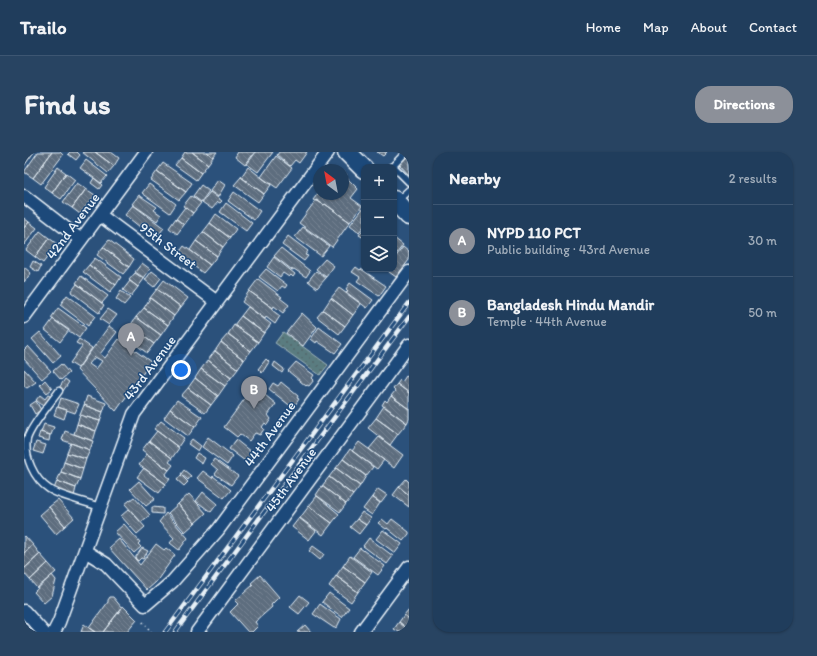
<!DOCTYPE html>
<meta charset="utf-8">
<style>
body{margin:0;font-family:Itim,sans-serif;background:#284462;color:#f1f3f6}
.controls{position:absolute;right:12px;top:12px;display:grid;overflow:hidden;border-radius:8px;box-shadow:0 1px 3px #0004}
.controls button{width:36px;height:36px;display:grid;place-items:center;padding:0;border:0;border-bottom:1px solid #3d5672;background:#203d5c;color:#f1f3f6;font:20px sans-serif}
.compass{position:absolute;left:289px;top:12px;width:36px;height:36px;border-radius:50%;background:#203d5c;box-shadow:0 1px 3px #0004;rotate:328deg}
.you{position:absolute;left:157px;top:218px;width:14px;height:14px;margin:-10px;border:3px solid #fff;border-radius:50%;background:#1a73e8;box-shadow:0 0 0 6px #1a73e833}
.badge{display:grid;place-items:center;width:26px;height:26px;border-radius:50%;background:#8c9099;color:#fff;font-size:13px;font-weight:700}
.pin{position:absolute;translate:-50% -33px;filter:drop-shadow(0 1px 2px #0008)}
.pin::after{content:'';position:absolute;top:21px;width:14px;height:12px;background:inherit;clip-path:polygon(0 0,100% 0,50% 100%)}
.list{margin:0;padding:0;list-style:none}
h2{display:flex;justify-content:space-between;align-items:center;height:52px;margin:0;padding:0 16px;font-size:17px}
h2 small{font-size:13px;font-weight:400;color:#a2aebb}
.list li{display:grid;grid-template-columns:26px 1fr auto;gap:12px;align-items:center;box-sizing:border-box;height:72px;padding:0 16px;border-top:1px solid #3d5672}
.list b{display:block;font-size:15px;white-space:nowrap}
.list p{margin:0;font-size:13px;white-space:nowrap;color:#a2aebb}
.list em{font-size:13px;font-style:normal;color:#a2aebb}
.icon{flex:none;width:22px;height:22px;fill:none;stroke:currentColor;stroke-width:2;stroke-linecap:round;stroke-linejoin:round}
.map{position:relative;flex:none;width:385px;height:480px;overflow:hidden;border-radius:16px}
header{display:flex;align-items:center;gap:24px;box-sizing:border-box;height:56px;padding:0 20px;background:#203d5c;border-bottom:1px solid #3d5672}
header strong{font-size:19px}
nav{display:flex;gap:22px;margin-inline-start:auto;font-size:14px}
.intro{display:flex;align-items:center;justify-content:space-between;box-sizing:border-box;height:96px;padding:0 24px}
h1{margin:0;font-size:28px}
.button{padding:10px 18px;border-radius:16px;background:#8c9099;color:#fff;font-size:14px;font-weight:700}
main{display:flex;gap:24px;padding:0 24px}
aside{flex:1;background:#203d5c;border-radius:16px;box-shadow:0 1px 3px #0004}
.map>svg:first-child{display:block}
.grass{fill:url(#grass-dots);stroke:#a1b6bc}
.building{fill:url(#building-back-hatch);stroke:#e8f1f8;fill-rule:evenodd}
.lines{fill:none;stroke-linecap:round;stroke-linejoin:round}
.lane-casing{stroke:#e8f1f8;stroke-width:9}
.street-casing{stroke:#e8f1f8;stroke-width:15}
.secondary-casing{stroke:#e8f1f8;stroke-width:21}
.path{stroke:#e8f1f8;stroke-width:2;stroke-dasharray:1 3;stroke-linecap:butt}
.lane{stroke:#1f4a7a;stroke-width:6}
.street{stroke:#1f4a7a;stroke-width:12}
.secondary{stroke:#1f4a7a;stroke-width:18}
.rail-casing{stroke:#e8f1f8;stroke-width:4.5}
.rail{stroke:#1f4a7a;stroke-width:3;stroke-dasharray:9;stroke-linecap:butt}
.labels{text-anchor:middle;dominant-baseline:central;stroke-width:3;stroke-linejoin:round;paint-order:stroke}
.street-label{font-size:14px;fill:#e8f1f8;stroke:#1f4a7a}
</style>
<header>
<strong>Trailo</strong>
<nav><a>Home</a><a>Map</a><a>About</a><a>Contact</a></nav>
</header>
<div class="intro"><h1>Find us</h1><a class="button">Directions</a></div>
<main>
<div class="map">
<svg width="385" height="480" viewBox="0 0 385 480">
<defs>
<pattern id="grass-dots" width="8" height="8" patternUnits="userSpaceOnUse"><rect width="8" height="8" fill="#5a7c80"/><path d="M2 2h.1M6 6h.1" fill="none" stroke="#516568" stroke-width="1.8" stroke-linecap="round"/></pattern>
<pattern id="building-back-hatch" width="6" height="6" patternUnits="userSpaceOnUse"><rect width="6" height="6" fill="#5d6d7e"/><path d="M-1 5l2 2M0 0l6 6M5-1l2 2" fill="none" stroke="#748291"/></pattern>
</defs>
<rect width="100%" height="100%" fill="#2b517b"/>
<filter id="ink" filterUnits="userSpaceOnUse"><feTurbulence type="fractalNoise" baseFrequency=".025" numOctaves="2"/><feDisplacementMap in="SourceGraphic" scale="8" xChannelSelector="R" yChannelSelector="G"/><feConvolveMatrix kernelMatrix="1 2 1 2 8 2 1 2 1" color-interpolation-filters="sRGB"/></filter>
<g filter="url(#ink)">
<path class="grass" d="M259 180 304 213 296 223 251 191Z"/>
<path class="building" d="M0 0H10L0 14Z
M14 0H28L9 26 0 20Z
M28 0H36L39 3 17 32 9 26Z
M46 0H53L56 3 52 8 44 2Z
M58 0H71L90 14 84 21Z
M71 0H87L95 6 90 14Z
M161 0H168L184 12 177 21 157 6Z
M168 0H183L189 5 184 12Z
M183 0H193L189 5Z
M214 0H231L221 13 211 5Z
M232 0H249L234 20 223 12Z
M255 0H283L275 11 271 8 266 14 253 3Z
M353 0H363L359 4Z
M385 3V23L375 12Z
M252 4 268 16 253 36 237 25Z
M157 6 177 21 172 28 151 13Z
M62 8 83 24 77 31 56 16Z
M139 11 168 31 162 40 133 19Z
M34 15 42 21 28 41 20 35Z
M224 15 247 33 240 42 217 25Z
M133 19 162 40 155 48 127 28Z
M319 19 323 23 321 24 334 37 327 46 338 54 326 70 301 52 300 53 292 48 291 49 289 48 295 40V42H319Z
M42 21 51 28 37 47 28 41Z
M217 25 240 42 234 50 210 33Z
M70 26 78 33 75 37 67 31Z
M194 28 201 33 194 45 186 39Z
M53 31 62 37 48 56 39 50Z
M125 32 152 52 146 61 118 41Z
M177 33 185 39 177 50 169 44Z
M62 37 71 43 56 62 48 56Z
M186 40 198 49 196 51 194 50 188 57 178 50Z
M210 40 236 59 230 68 204 49Z
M115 43 133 55 130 58 137 63 133 69 108 52Z
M167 44 177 51 169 61 159 54Z
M292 48 300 53 301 52 326 70 308 95 275 71Z
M202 51 228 71 222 79 196 60Z
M109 53 140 76 135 82 119 70 116 75 101 63Z
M161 55 169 61 160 73 152 67Z
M340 55V74L335 80 326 73Z
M192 62 212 77 206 86 186 71Z
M0 66 5 70 0 76Z
M152 66 160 73 153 82 145 76Z
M5 70 13 76 0 93V76Z
M186 71 206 86 199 95 179 80Z
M279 75 305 94 297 104 271 85Z
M340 76V86L335 83Z
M16 79 25 86 11 105 2 98Z
M179 80 199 95 193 104 172 89Z
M264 84 284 99 281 103 284 104 280 109 258 93Z
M25 86 33 92 19 111 11 105Z
M370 86 379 93 370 105Z
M85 88 110 107 105 115 79 95Z
M172 89 193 104 186 113 166 98Z
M160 94 186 113 179 121 154 102Z
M79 95 105 115 99 122 73 103Z
M379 95 385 100V108L372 125 365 120 367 117H370V107Z
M257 96 286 119 282 125 270 117 268 118 250 104Z
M250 105 271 122 269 125 267 123 265 125 259 121 256 125 243 115Z
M71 106 97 125 92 133 65 113Z
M301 107 310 114 302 125 292 117Z
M9 109 17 114 14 120 6 115Z
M118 111 126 117 120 126 111 120Z
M65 113 92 133 86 140 59 120Z
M0 115 7 121 0 130Z
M332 115 336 118 337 117 362 134 355 144 333 129 336 125 328 120Z
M242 117 263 133 261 136 258 134 254 139 235 125Z
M128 119 137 126 130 135 121 128Z
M292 119 302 126 293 136 284 129Z
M111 121 120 127 114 135 105 128Z
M57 124 84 144 78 151 52 131Z
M234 127 258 145 256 146 265 153 259 161 250 154 249 156 225 139Z
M140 128 164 146 157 155 133 137Z
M106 129 114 135 107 144 99 138Z
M326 131 349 148 343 156 322 140 324 139 322 137Z
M53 132 80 153 75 161 47 140Z
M315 136 337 152 329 163 307 146Z
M133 137 157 155 150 164 126 146Z
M97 139 106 146 100 153 92 147Z
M225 139 249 156 248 158 256 164 251 172 242 165 241 167 218 150Z
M43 143 71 164 64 174 36 153Z
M126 146 150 164 144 173 120 156Z
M307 146 329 163 321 174 299 158Z
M224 155 247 172 240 181 217 164Z
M34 156 62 176 55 186 27 166Z
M120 156 144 173 137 183 112 165Z
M84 157 93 163 85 173 76 167Z
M299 158 321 174 315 182 293 165Z
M278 161 293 175 279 194 262 181Z
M217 164 240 181 234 190 210 173Z
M112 165 137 183 130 192 106 174Z
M29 167 45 178 36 190 21 178Z
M210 173 234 190 227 199 204 182Z
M85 174 93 180 76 202 81 206 95 187 127 210 92 259 53 218ZM71 205 78 209 72 217 65 212Z
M106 174 130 192 123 201 99 183Z
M295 175 318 192 311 201 293 189 292 191 287 187Z
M16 180 37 204 29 211 8 187Z
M204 182 227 199 220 208 197 190Z
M55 187 68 196 54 216 46 211 58 194 52 191Z
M197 190 220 208 214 217 191 199Z
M4 194 27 219 18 227 0 207V198Z
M191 199 214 217 207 226 184 208Z
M242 207 245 210 238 221 234 217Z
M184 208 207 226 201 234 177 217Z
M251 210 260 217 258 221 249 214Z
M272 210 290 223 288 226 290 228 285 234 283 233 282 234 264 219Z
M37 212 45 221 37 228 29 219Z
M0 217 12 230 3 236 0 234Z
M177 217 201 234 194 244 171 226Z
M382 224 385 226V241L373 232 376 228 378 230Z
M171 226 194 244 187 253 164 236Z
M41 227 45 230 39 239 35 236Z
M21 228 28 237 23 241 16 233Z
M257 230 274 244 273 246 275 247 269 256 245 237 249 231 254 234Z
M373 232 385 241V257L367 244 371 239 369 237Z
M230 234 252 252 244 263 247 267 243 273 241 271 238 275 240 277 236 283 231 281 225 289 216 282 213 285 200 275Z
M164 236 187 253 181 261 157 244Z
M16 243 21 247 24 243 28 245 20 255 12 248Z
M63 244 82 251 79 260 60 253Z
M367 244 385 257V267L383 271 358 253 361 248 363 250Z
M37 246 55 252 51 261 34 255Z
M153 248 178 265 171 275 146 257Z
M12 249 17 258 11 262 6 253Z
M60 253 79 260 76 269 56 263Z
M360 254 383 271 374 282 352 266Z
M33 255 43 258 40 267 30 263Z
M146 257 171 275 164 284 140 266Z
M56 263 76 269 72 279 53 272Z
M352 266 374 282 366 293 344 276Z
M137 269 160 286 154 295 130 277Z
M20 272 30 275 27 283 17 280Z
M53 272 72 279 69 289 50 282Z
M41 279 69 289 66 298 38 288Z
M133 279 155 296 148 306 125 289Z
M16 280 26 283 25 289 14 286Z
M184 285 209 304 203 313 178 295Z
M355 285 379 303 370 316 345 297Z
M168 287 177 294 174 299 164 292Z
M212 288 232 304 225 312 205 297Z
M125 289 148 306 145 310 149 313 145 318 118 298Z
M12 290 22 293 19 302 9 299Z
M335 290 360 308 353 317 328 299Z
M47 291 66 298 62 307 43 301Z
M326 297 349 315 342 324 319 307Z
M43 301 62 307 59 317 40 310Z
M173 301 181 306 178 312 170 306Z
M123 302 145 318 141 323 146 327 142 332 115 313Z
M190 307 214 324 207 333 191 322 194 318 187 312Z
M319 307 342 324 336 334 312 316Z
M40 310 59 317 56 327 37 320Z
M120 316 142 332 135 341 113 325Z
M312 316 336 334 329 343 305 325Z
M160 318 167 324 164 328 157 322Z
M179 319 188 326 189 324 207 338 200 346 173 326Z
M37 320 56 327 52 336 33 329Z
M157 323 164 330 160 334 153 328Z
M305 325 329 343 322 352 298 334Z
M382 327 385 330V343L375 335Z
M33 329 52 336 50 344 30 337Z
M115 329 131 347 122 354 106 337Z
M298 334 322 352 316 360 292 343Z
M375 335 385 343V355L369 343Z
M354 337 363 343 357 351 348 345Z
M179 340 193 352 187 360 172 349Z
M165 342 182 361 171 371 154 352Z
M293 344 315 362 308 371 285 354Z
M110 345 126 363 117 370 101 352Z
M348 345 356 351 348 363 339 357Z
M34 348 50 366 41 374 25 355Z
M154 352 171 371 161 380 144 361Z
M285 354 308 371 299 383 276 366Z
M25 355 41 374 32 382 16 363Z
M128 355 139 356V362L128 361Z
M105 357 121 375 113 382 97 364Z
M338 360 347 366 342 373 333 367Z
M142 361 164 386 155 398 146 391 150 386 135 370Z
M275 366 292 379 285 388 268 375Z
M333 367 342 373 335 382 326 375Z
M358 367 364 372 368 367 385 380V382L379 389 363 376 362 377 354 371Z
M100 372 116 390 114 392 117 395 110 401 91 380Z
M359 378 378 392 371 401 352 387Z
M1 384 9 393 0 401V385Z
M345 386 369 404 363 412 339 394Z
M95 387 116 413 132 392 140 398 142 396 151 403 132 430 123 438 85 396Z
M9 393 16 402 0 417V401Z
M289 394 300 402 296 408 285 399Z
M118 396 124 399 119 407 117 406 114 409 111 406Z
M336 396 361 414 354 423 329 405Z
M16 402 24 411 6 428 0 421V417Z
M326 404 348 420 341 430 319 414Z
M24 411 32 420 13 436 6 428Z
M319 414 341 430 334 440 312 424Z
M28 423 32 428 28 444 20 451 10 440Z
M236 423 255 445 247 453 248 455 231 470 234 474 228 480H224L206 460 214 452 211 449 229 433 227 431Z
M312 424 334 440 327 450 305 434Z
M305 441 325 456 318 465 298 450Z
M276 443 285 450 275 462 266 455Z
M86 445H89L98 456 79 480H71L65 476 84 450V448Z
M296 452 317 467 313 475 310 476 289 462Z
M99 454 113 468 103 480H79Z
M385 457V467L380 463Z
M380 463 385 467V478L375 470Z
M375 470 385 478V480H375L370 477Z
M60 472 65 476 71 480H57Z
M281 473 287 480H273Z"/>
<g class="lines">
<g class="lane-casing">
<path id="lane" d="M369 14 382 0
M367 15 369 14 385 30
M373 49 385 38
M35 239C26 252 8 272 3 287 0 305 10 327 25 337 36 344 64 351 77 355"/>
</g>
<g class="street-casing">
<path id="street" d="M0 44 57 88
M76 63 193 150
M0 165 122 0
M61 399 82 412 121 453 148 430 194 378 385 120
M0 459 19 480
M30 480 35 470 110 262 304 0
M173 480 385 193
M337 480 385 415"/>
</g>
<g class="secondary-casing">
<path id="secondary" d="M323 0 340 17
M370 48 385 64"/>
</g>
<path class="path" d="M119 470 127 480"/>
<use href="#lane" class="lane"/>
<use href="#street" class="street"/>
<use href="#secondary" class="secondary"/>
<g class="rail-casing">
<path id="rail" d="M141 480 385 151
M151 480 385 165"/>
</g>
<use href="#rail" class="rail"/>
</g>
</g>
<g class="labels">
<g class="street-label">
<text transform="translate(49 74) rotate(-53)">42nd Avenue</text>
<text transform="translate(144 94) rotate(37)">95th Street</text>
<text transform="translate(126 216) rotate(-53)">43rd Avenue</text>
<text transform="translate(246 282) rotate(-54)">44th Avenue</text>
<text transform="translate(267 328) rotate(-54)">45th Avenue</text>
</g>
</g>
</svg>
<div class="controls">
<button>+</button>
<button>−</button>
<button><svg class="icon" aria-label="layers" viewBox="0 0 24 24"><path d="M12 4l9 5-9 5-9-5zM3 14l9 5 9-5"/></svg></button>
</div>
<svg class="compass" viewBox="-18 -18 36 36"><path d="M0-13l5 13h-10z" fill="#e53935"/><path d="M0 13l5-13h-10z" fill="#a2aebb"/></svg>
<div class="you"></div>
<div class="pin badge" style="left:107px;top:204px">A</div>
<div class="pin badge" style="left:230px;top:257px">B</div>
</div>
<aside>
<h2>Nearby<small>2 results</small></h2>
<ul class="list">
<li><span class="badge">A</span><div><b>NYPD 110 PCT</b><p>Public building · 43rd Avenue</p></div><em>30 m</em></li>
<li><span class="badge">B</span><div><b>Bangladesh Hindu Mandir</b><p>Temple · 44th Avenue</p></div><em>50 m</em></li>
</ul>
</aside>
</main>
